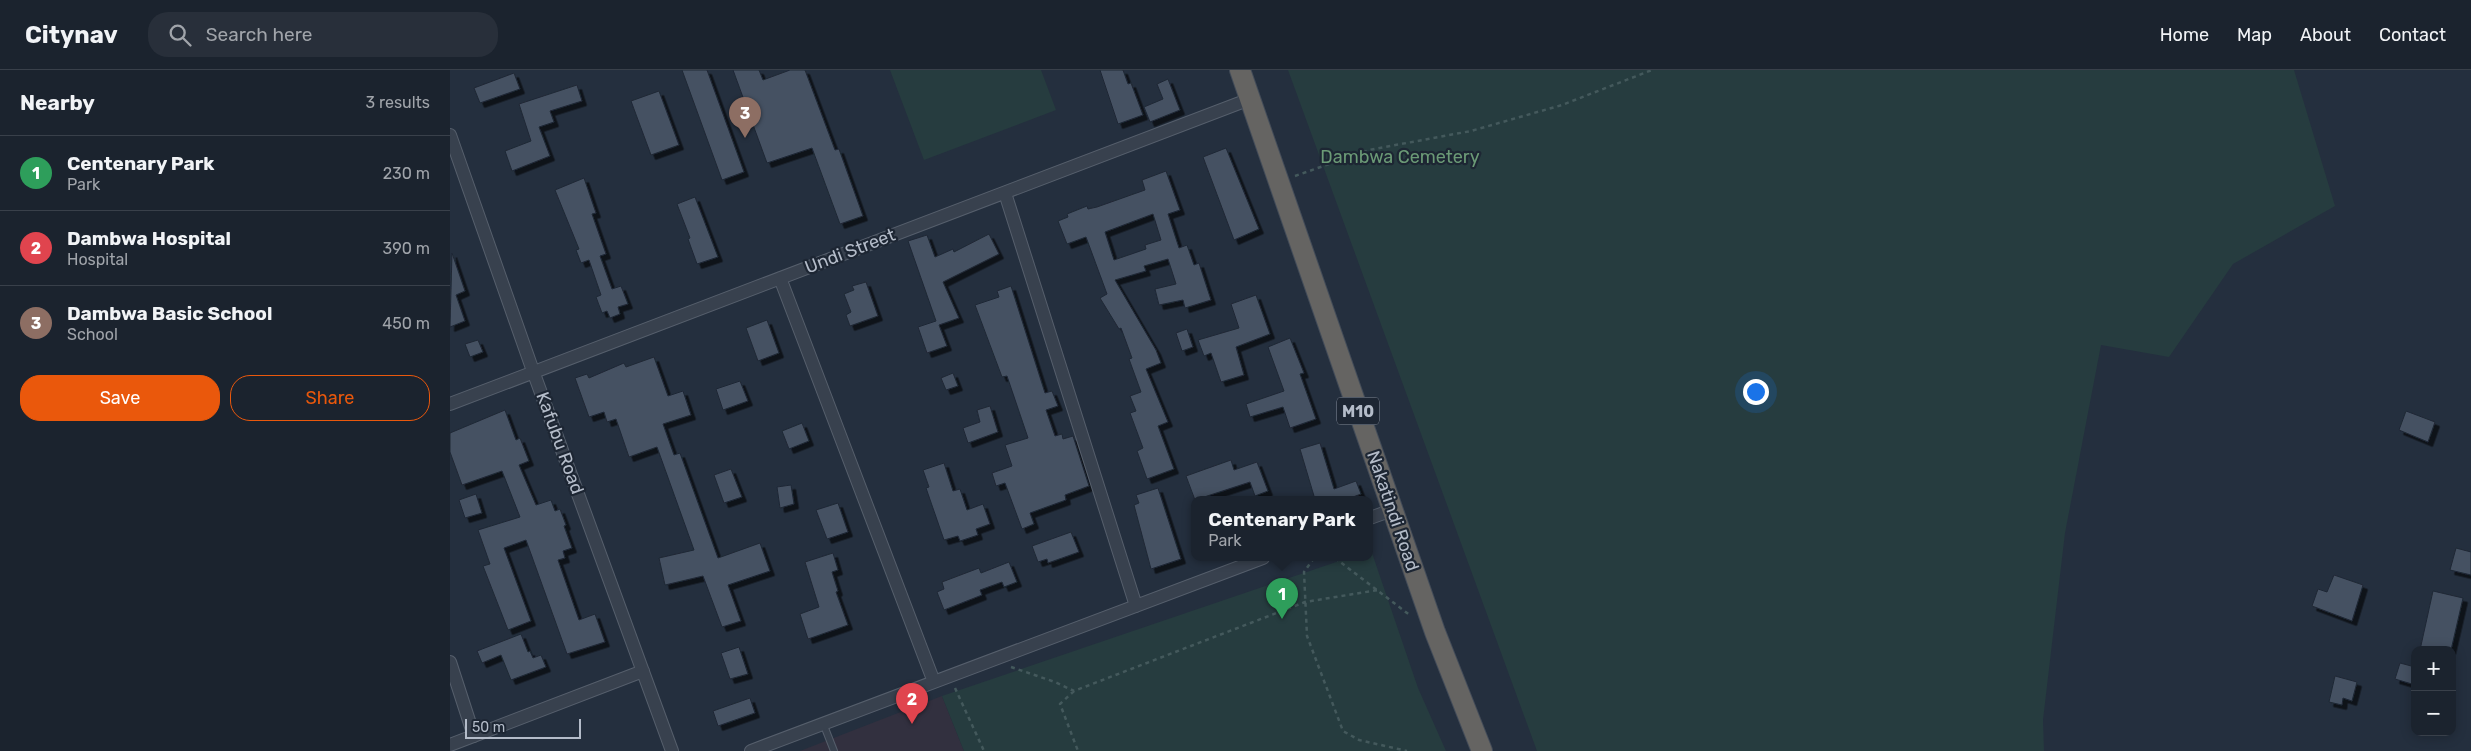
<!DOCTYPE html>
<meta charset="utf-8">
<style>
body{margin:0;font-family:Rubik,sans-serif;background:#282f3a;color:#f1f3f6}
.controls{position:absolute;right:15px;bottom:15px;display:grid;overflow:hidden;border-radius:10px;box-shadow:0 2px 12px #0003}
.controls button{width:45px;height:45px;display:grid;place-items:center;padding:0;border:0;border-bottom:1px solid #39404a;background:#1b232e;color:#f1f3f6;font:25px sans-serif}
.scale{position:absolute;left:15px;bottom:12px;width:116px;box-sizing:border-box;padding-left:5px;border:2px solid #b4bcc9;border-top:0;font-size:14px;line-height:18px;white-space:nowrap;color:#b4bcc9;-webkit-text-stroke:4px #1d2633;paint-order:stroke}
.you{position:absolute;left:1305px;top:321px;width:18px;height:18px;margin:-12px;border:4px solid #fff;border-radius:50%;background:#1a73e8;box-shadow:0 0 0 8px #1a73e833}
.badge{display:grid;place-items:center;width:32px;height:32px;border-radius:50%;background:#ea580c;color:#fff;font-size:16px;font-weight:700}
.pin{position:absolute;translate:-50% -41px;filter:drop-shadow(0 1px 2px #0008)}
.pin::after{content:'';position:absolute;top:26px;width:18px;height:15px;background:inherit;clip-path:polygon(0 0,100% 0,50% 100%)}
.popup{position:absolute;left:741px;top:426px;width:182px;height:65px;box-sizing:border-box;display:grid;place-content:center;border-radius:10px;background:#1b232e;filter:drop-shadow(0 1px 4px #0005);font-size:16px;white-space:nowrap;color:#a0a4aa}
.popup b{font-size:19px;color:#f1f3f6}
.popup::after{content:'';position:absolute;left:50%;top:100%;margin-left:-10px;border:10px solid transparent;border-top-color:#1b232e}
.list{margin:0;padding:0;list-style:none}
h2{display:flex;justify-content:space-between;align-items:center;height:65px;margin:0;padding:0 20px;font-size:21px}
h2 small{font-size:16px;font-weight:400;color:#a0a4aa}
.list li{display:grid;grid-template-columns:32px 1fr auto;gap:15px;align-items:center;box-sizing:border-box;height:75px;padding:0 20px;border-top:1px solid #39404a}
.list b{display:block;font-size:19px;white-space:nowrap}
.list p{margin:0;font-size:16px;white-space:nowrap;color:#a0a4aa}
.list em{font-size:16px;font-style:normal;color:#a0a4aa}
.actions{display:flex;gap:10px;padding:15px 20px}
.actions a{flex:1;padding:11px 0;border:1px solid #ea580c;border-radius:20px;text-align:center;font-size:18px;color:#ea580c}
.actions .main{background:#ea580c;color:#fff}
.icon{flex:none;width:28px;height:28px;fill:none;stroke:currentColor;stroke-width:2;stroke-linecap:round;stroke-linejoin:round}
.map{position:relative;flex:none;width:2021px;height:681px;overflow:hidden}
header{display:flex;align-items:center;gap:30px;box-sizing:border-box;height:70px;padding:0 25px;background:#1b232e;border-bottom:1px solid #39404a}
header strong{font-size:24px}
nav{display:flex;gap:28px;margin-inline-start:auto;font-size:18px}
.search{width:350px;height:45px;background:#282f3a;display:flex;align-items:center;gap:12px;box-sizing:border-box;padding:0 18px;border-radius:20px;color:#a0a4aa;font-size:19px}
main{display:flex}
aside{flex:1;background:#1b232e}
.map>svg:first-child{display:block}
.medical{fill:#32303f}
.green{fill:#263c3f}
.building{fill:#455162;stroke:#1f2835;fill-rule:evenodd;filter:url(#shadow)}
.lines{fill:none;stroke-linecap:round;stroke-linejoin:round}
.service-casing{stroke:#565f6c;stroke-width:8}
.minor-casing{stroke:#565f6c;stroke-width:14}
.trunk-casing{stroke:#434c59;stroke-width:22}
.path{stroke:#44595c;stroke-width:2.5;stroke-dasharray:4 4;stroke-linecap:butt}
.service{stroke:#38414e;stroke-width:6}
.minor{stroke:#38414e;stroke-width:12}
.trunk{stroke:#656462;stroke-width:20}
.labels{text-anchor:middle;dominant-baseline:central;stroke-width:4.5;stroke-linejoin:round;paint-order:stroke}
.shield{fill:#1d2633;stroke:#878f9c;stroke-width:1}
.shield-label{font-size:16px;font-weight:bold;fill:#b4bcc9}
.park-label{font-size:18px;fill:#6b9a76;stroke:#1d2633}
.street-label{font-size:18px;fill:#b4bcc9;stroke:#1d2633}
</style>
<header>
<strong>Citynav</strong>
<div class="search"><svg class="icon" aria-label="search" viewBox="0 0 24 24"><circle cx="10" cy="10" r="6"/><path d="M15 15l6 6"/></svg>Search here</div>
<nav><a>Home</a><a>Map</a><a>About</a><a>Contact</a></nav>
</header>
<main>
<aside>
<h2>Nearby<small>3 results</small></h2>
<ul class="list">
<li><span class="badge" style="background:#2e9e5b">1</span><div><b>Centenary Park</b><p>Park</p></div><em>230 m</em></li>
<li><span class="badge" style="background:#e0444e">2</span><div><b>Dambwa Hospital</b><p>Hospital</p></div><em>390 m</em></li>
<li><span class="badge" style="background:#8d6e63">3</span><div><b>Dambwa Basic School</b><p>School</p></div><em>450 m</em></li>
</ul>
<div class="actions"><a class="main">Save</a><a>Share</a></div>
</aside>
<div class="map">
<svg width="2021" height="681" viewBox="0 0 2021 681">
<defs>
<filter id="shadow"><feDropShadow dx="4.5" dy="4.5" stdDeviation="0" flood-color="#0009"/></filter>
</defs>
<rect width="100%" height="100%" fill="#242f3e"/>
<path class="medical" d="M492 626 514 681H350Z"/>
<path class="green" d="M440 0H591L606 40 474 90Z
M838 0H1844L1885 136 1783 194 1719 287 1651 275 1615 463 1593 650 1594 681H1087Z
M920 480H921L968 618 996 681H514L492 626 898 488H920Z"/>
<path class="building" d="M232 0H257L294 102 272 110Z
M283 0H309L313 10 340 0H355L385 80 389 79 413 146 390 154 362 78 317 93Z
M650 0H673L678 14 681 13 693 45 668 54Z
M64 3 70 19 30 33 24 18Z
M718 9 730 40 700 52 694 37 713 29 707 14Z
M127 15 132 31 100 41 104 52 89 57 100 86 62 101 55 81 81 71 69 34Z
M209 21 229 75 201 85 181 31Z
M776 78 809 159 784 170 753 87Z
M716 101 730 140 718 144 729 178 737 175 744 195 749 193 761 230 735 238 733 230 709 235 705 219 726 214 718 189 694 196 696 201 665 210 706 280 711 293 696 299 718 352 708 356 724 399 697 409 687 381 693 378 680 343 686 341 680 326 691 322 679 289 682 288 671 258 669 259 650 228 657 224 636 167 617 174 608 151 618 147 617 144 637 136 638 139 647 137 695 120 692 110ZM703 144 711 170 695 175 696 179 664 190 655 162Z
M134 108 146 143 142 144 156 184 150 186 162 219 171 216 178 234 168 237 170 244 160 248 157 241 152 243 146 227 151 225 139 190 131 193 126 180 129 179 105 120Z
M245 127 268 187 247 194 238 169 240 168 227 134Z
M539 164 549 184 493 212 509 248 489 255 497 276 477 283 468 257 486 251 458 171 477 165 485 187 503 179 504 182Z
M2 183 15 221 6 225 15 251 0 257Z
M416 212 428 246 400 256 396 245 401 242 394 224 404 220 402 216Z
M561 216 595 323 602 321 608 336 596 340 605 366 612 364 613 369 623 366 639 416 615 425 616 430 580 443 584 454 572 459 555 413 546 416 542 403 562 396 555 375 578 368 557 306 552 307 525 235 549 227 547 221Z
M806 225 820 264 786 277 794 305 771 312 761 283 754 286 748 270 789 258 781 234Z
M317 250 329 283 308 291 296 258Z
M737 259 743 277 732 281 726 263Z
M840 268 854 303 850 304 866 349 840 358 833 337 800 347 796 334 834 321 818 277Z
M28 270 33 282 20 287 15 274Z
M204 287 218 326 233 321 241 345 213 354 224 385 230 383 268 488 310 473 320 501 278 515 291 551 272 557 253 506 215 515 209 488 244 480 207 377 179 387 166 349 157 352 154 342 139 347 125 308 137 304 139 308 174 293 176 297Z
M503 303 508 316 496 320 491 308Z
M290 311 298 331 273 340 266 319Z
M540 336 548 362 518 373 513 358 530 352 527 340Z
M55 340 66 370 70 368 79 391 69 395 86 435 101 430 105 441 110 439 116 455 114 456 122 478 113 481 115 488 108 490 129 550 145 544 155 572 117 584 76 470 54 478 81 551 58 560 33 496 40 494 28 460 70 447 52 401 12 415 0 382V363Z
M1956 341 1985 352 1978 372 1949 360Z
M352 353 359 371 339 379 332 361Z
M870 373 884 419 906 411 911 424 895 430H858L864 426 850 379Z
M781 390 784 400 807 392 818 421 805 426 800 412 745 430 736 406Z
M494 393 503 421 510 419 517 440 533 434 540 454 526 459 528 465 510 471 508 466 494 470 476 418 479 417 473 400Z
M281 399 292 427 274 433 264 405Z
M341 415 344 434 330 438 327 417Z
M708 418 731 489 701 499 684 435 689 433 686 425Z
M26 424 32 443 15 448 9 430Z
M388 433 398 462 377 469 366 440Z
M621 462 629 482 598 493 597 489 588 492 582 476Z
M2006 478 2021 482V505L2000 500Z
M383 483 388 500 382 502 388 521 386 522 398 555 358 569 350 544 369 537 355 492Z
M559 492 567 512 554 517 552 512 530 520 532 525 494 540 487 522 494 519 492 512 529 498 531 503Z
M1884 505 1913 515 1902 551 1862 536 1868 519 1877 522Z
M1983 521 2013 528 2001 580H1970Z
M71 564 78 582 80 581 83 588 91 585 96 597 61 610 51 585 32 593 27 581Z
M289 577 298 604 280 609 271 583Z
M1950 593 1965 597 1962 614 1945 609Z
M1885 606 1907 612 1902 631 1893 628 1892 635 1879 632Z
M300 628 305 643 268 656 263 641Z"/>
<g class="lines">
<g class="service-casing">
<path id="service" d="M373 653 384 681"/>
</g>
<g class="minor-casing">
<path id="minor" d="M0 65 83 301 222 681
M555 123 686 536
M330 208 484 612
M0 334 800 29
M920 448 942 440
M0 592 24 666
M0 675 193 601
M301 681 813 488"/>
</g>
<g class="trunk-casing">
<path id="trunk" d="M790 0 985 562 1032 681"/>
</g>
<path class="path" d="M845 106 919 80 1021 61 1112 35 1202 0
M864 488 854 502 857 566 893 661 909 670 957 681
M885 488 961 546
M561 597 605 612 624 621 855 532 928 520
M505 618 534 681
M624 621 610 634 628 681"/>
<use href="#service" class="service"/>
<use href="#minor" class="minor"/>
<use href="#trunk" class="trunk"/>
</g>
<g class="labels">
<rect class="shield" x="887" y="327.5" width="42" height="27" rx="4"/>
<g class="shield-label">
<text x="908" y="341">M10</text>
</g>
<g class="park-label">
<text x="950" y="87">Dambwa Cemetery</text>
</g>
<g class="street-label">
<text transform="translate(400 181) rotate(-21)">Undi Street</text>
<text transform="translate(110 373) rotate(70)">Kafubu Road</text>
<text transform="translate(943 441) rotate(71)">Nakatindi Road</text>
</g>
</g>
</svg>
<div class="controls">
<button>+</button>
<button>−</button>
</div>
<div class="scale">50 m</div>
<div class="you"></div>
<div class="pin badge" style="left:832px;top:549px;background:#2e9e5b">1</div>
<div class="popup"><b>Centenary Park</b>Park</div>
<div class="pin badge" style="left:462px;top:654px;background:#e0444e">2</div>
<div class="pin badge" style="left:295px;top:68px;background:#8d6e63">3</div>
</div>
</main>
